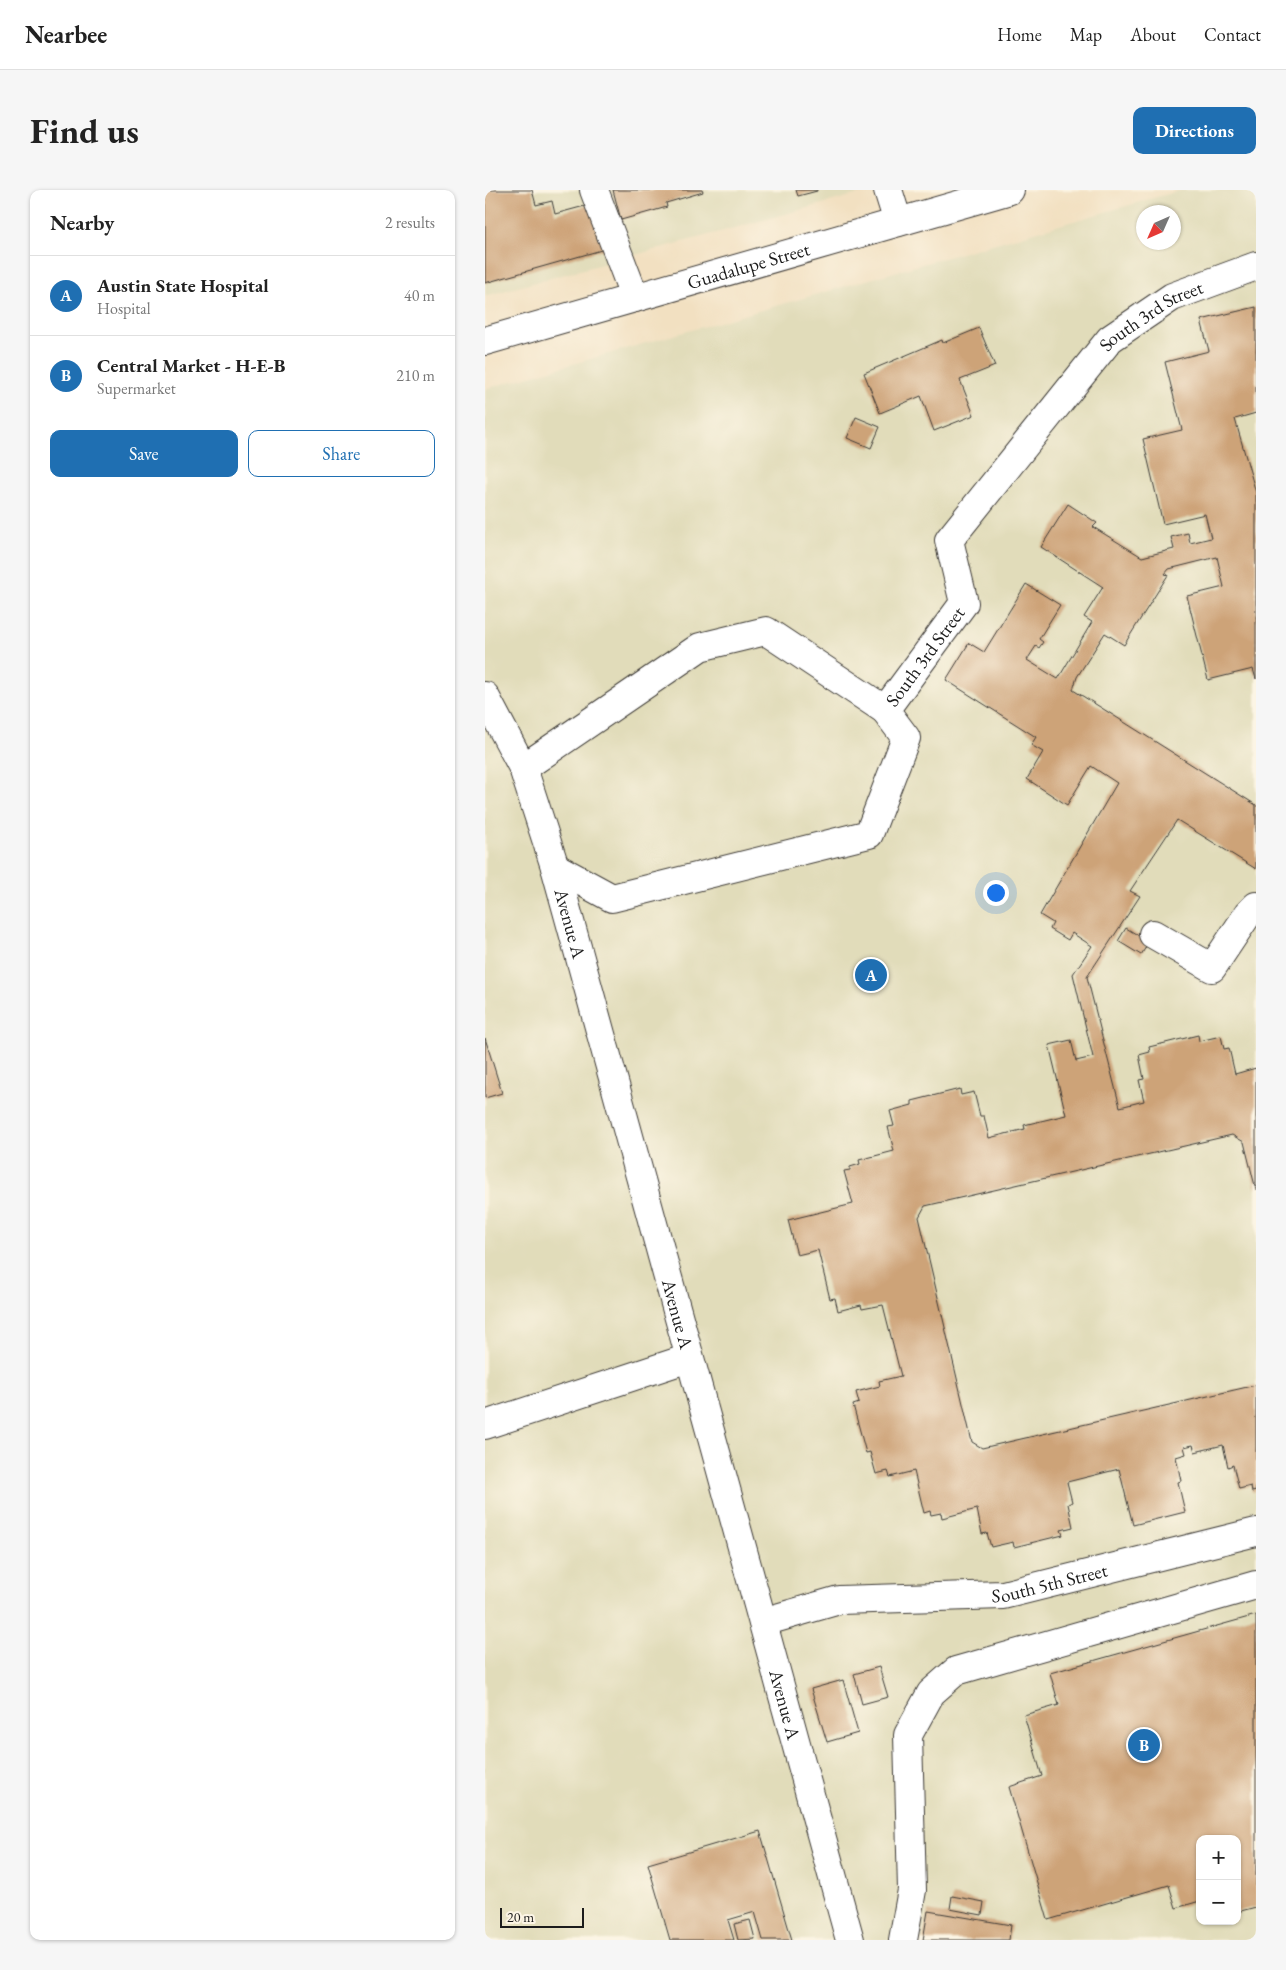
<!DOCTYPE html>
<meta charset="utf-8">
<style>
body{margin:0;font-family:"EB Garamond",serif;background:#f6f6f6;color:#222}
.controls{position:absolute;right:15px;bottom:15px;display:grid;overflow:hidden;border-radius:10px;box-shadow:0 1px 4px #0004}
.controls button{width:45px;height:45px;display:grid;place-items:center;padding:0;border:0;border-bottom:1px solid #e0e0e0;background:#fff;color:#222;font:25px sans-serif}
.compass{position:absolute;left:651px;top:15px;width:45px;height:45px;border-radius:50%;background:#fff;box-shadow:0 1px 4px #0004;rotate:225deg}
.scale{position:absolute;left:15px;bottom:12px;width:84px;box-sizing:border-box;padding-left:5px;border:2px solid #1c1c1c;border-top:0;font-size:14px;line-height:18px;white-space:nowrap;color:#1c1c1c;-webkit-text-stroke:4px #fcf5e5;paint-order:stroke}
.you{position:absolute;left:510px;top:702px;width:18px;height:18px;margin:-12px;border:4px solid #fff;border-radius:50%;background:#1a73e8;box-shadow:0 0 0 8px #1a73e833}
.badge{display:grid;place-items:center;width:32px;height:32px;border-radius:50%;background:#1f6fb2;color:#fff;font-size:16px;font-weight:700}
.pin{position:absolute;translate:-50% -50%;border:2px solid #fff;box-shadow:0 1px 5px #0006}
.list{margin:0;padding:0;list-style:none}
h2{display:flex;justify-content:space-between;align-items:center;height:65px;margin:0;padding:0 20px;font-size:21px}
h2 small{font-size:16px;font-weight:400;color:#767676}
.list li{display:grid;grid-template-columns:32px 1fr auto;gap:15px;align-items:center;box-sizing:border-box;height:80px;padding:0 20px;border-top:1px solid #e0e0e0}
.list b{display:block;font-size:19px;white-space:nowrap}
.list p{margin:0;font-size:16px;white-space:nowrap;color:#767676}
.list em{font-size:16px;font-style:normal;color:#767676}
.actions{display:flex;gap:10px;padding:15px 20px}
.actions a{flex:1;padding:11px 0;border:1px solid #1f6fb2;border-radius:10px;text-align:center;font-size:18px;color:#1f6fb2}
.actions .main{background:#1f6fb2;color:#fff}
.map{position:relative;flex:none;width:771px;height:1750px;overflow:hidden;border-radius:10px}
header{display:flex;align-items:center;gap:30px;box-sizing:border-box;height:70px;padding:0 25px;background:#fff;border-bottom:1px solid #e0e0e0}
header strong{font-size:24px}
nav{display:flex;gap:28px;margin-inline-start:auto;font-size:18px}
.intro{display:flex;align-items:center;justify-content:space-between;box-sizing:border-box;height:120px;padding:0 30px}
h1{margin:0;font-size:35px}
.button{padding:12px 22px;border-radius:10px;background:#1f6fb2;color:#fff;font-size:18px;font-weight:700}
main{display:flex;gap:30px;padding:0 30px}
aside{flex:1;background:#fff;border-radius:10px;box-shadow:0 1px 4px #0004}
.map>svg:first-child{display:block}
.built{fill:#e1dcba;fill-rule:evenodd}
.building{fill:#cda378}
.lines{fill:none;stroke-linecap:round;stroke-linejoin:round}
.minor-casing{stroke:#3c3935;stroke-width:30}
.major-casing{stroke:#3c3935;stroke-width:30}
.minor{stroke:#fff;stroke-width:28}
.major{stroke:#fff;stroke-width:28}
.labels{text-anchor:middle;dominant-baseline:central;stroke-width:4;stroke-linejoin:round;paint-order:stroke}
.street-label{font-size:19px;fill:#1c1c1c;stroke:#fcf5e5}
</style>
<header>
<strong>Nearbee</strong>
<nav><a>Home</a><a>Map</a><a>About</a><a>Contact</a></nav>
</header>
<div class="intro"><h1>Find us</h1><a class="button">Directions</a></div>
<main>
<aside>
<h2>Nearby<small>2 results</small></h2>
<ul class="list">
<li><span class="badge">A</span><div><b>Austin State Hospital</b><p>Hospital</p></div><em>40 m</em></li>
<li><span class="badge">B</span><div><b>Central Market - H-E-B</b><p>Supermarket</p></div><em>210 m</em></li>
</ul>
<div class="actions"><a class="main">Save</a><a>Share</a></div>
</aside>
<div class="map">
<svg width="771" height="1750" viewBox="0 0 771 1750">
<rect width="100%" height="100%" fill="#fcf5e5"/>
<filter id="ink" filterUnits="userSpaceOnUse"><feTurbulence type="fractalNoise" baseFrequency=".02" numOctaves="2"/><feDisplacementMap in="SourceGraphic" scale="10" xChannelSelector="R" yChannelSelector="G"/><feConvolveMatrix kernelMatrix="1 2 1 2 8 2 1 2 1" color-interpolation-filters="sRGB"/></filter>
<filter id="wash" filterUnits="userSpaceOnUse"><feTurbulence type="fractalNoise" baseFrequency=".0096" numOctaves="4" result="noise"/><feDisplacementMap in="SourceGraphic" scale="20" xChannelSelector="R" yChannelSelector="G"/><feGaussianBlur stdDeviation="1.12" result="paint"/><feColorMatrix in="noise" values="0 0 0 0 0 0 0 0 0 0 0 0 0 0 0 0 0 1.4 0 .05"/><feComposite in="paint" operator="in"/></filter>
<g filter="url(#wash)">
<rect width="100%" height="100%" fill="#f2e0c1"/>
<path class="built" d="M0 0H388L0 106Z
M697 0H771V1750H0V199ZM658 22H688V52H658ZM715 1649H752V1731H715Z"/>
<g id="blocks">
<path class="building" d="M0 0H47L51 15 67 11 70 24 107 14 120 59 0 93Z
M128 0H217L218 2 181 13 182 17 136 30Z
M311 0H332V1L313 6Z
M771 117V223L750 229 771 303V489L768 479 723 490 702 406 739 397 732 367 684 379 680 384 683 385 639 455 620 443 592 487 588 500 771 615V679L692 630 645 701 655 706 602 787 635 917 659 911 654 890 659 889 654 865 665 862 664 857 713 845 714 851 736 846 739 859 744 858 750 884 771 878V1000L759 952 747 945 440 1016 434 1027 487 1252 497 1258 771 1195V1301L767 1302 766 1296 754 1299 748 1275 743 1277 738 1255 710 1262 708 1255 699 1257 701 1264 691 1267 696 1291 693 1292 700 1322 648 1335 634 1279 582 1292 587 1312 583 1314 588 1337 576 1340 578 1345 529 1357 528 1352 506 1357 502 1343 497 1344 492 1319 457 1328 456 1323 446 1325 445 1321 439 1323 429 1281 405 1287 403 1281 391 1284 385 1262 381 1263 368 1215 374 1213 371 1202 395 1196 394 1191 416 1186 398 1115 377 1119 376 1115 353 1121 350 1108 345 1109 333 1060 312 1065 303 1030 368 1014 359 981 365 980V977L375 974 374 970 409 961 403 937 409 936 405 921 427 915V911L475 899 476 905 489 902 495 926H499L504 948 540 939 539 935 581 925 564 855 586 850 591 871 608 867 588 784 607 756 587 743 583 750 565 739 568 733 555 725 632 593 606 576 582 615 542 589 558 562 546 555 551 547 461 490 484 453 499 462 541 394 575 415 554 449 558 452 554 458 551 456 542 470 573 489 607 432 599 427 618 397 556 357 583 314 612 333 608 337 657 367 689 359 686 347 703 343 705 353 726 348 720 324 678 334 658 249 697 240 680 172 724 161 716 130Z
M494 138 510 176 475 190 489 225 449 241 436 206 395 223 379 183 457 150 458 153Z
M371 227 395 237 386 258 362 248Z
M641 738 664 752 656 765 633 751Z
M0 848 17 903 0 908Z
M771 1425V1717L752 1722V1649H715V1711L691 1718 684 1695 563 1730 524 1597 557 1586 539 1525 574 1515 565 1483Z
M394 1477 403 1507 377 1514 369 1484Z
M358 1490 373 1543 342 1552 326 1499Z
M275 1641 307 1750H278L270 1722 243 1730 249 1750H185L163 1674Z
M467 1706 499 1712 497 1725 465 1719Z
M443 1721 526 1735 524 1750H438Z
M265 1730 270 1749 253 1750 249 1734Z"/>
</g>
</g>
<g filter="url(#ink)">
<use href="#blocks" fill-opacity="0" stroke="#3c3935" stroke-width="1"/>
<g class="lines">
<g class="minor-casing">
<g id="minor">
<path d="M109 0 150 108"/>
<path d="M403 0 413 32"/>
<path id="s1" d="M0 506 38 578 70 677 365 1750"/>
<path id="s2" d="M38 578 215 457 281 441 400 520 479 413 464 350 625 149 687 107 771 76"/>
<path d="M70 677 127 708 384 644 421 548 400 520"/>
<path d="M668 744 727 778 763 724 771 716"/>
<path d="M0 1235 204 1168"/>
<path id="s3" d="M278 1432 354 1410 518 1405 771 1342"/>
<path d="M418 1750 427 1700 423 1545 446 1503 471 1481 771 1395"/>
</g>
</g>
<g class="major-casing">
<g id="major">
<path id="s4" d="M0 151 525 0"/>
</g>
</g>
<use href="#minor" class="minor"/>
<use href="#major" class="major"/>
</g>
</g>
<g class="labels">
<g class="street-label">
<text stroke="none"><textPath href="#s4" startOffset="274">Guadalupe Street</textPath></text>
<text stroke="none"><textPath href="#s2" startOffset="928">South 3rd Street</textPath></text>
<text stroke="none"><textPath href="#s2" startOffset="492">South 3rd Street</textPath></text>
<text stroke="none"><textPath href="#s1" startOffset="244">Avenue A</textPath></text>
<text stroke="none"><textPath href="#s1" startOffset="649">Avenue A</textPath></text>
<text stroke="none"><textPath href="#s3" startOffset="291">South 5th Street</textPath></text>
<text stroke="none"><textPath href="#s1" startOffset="1054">Avenue A</textPath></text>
</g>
</g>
</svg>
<div class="controls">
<button>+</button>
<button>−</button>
</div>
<svg class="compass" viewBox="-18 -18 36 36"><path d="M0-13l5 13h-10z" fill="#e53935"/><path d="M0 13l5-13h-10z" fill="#767676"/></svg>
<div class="scale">20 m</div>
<div class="you"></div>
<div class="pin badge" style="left:386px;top:785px">A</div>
<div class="pin badge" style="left:659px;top:1555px">B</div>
</div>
</main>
